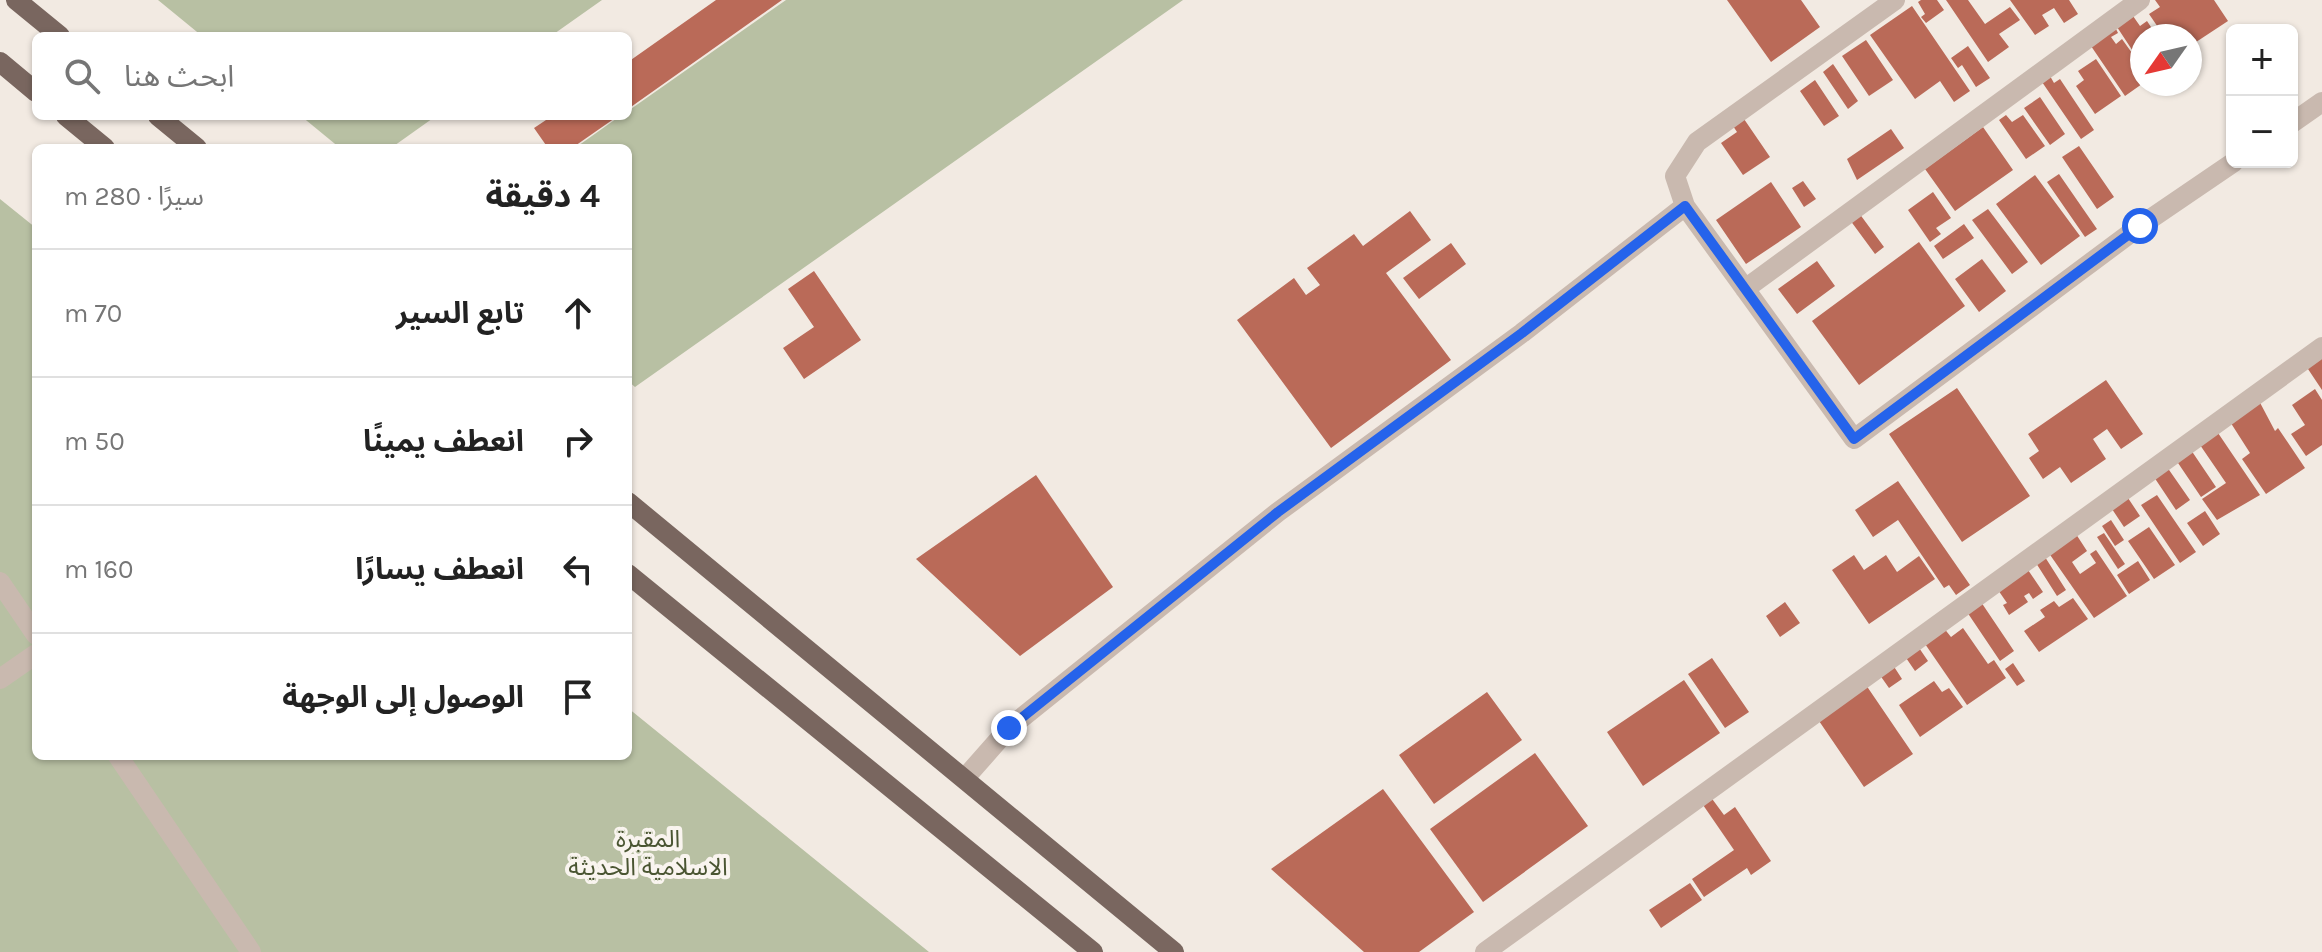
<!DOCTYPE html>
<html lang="ar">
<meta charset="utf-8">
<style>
body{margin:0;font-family:Karla,"Noto Sans Arabic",sans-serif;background:#f2f2f2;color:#222;direction:rtl}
.controls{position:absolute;right:24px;top:24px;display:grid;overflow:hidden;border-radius:12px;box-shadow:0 2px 6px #0004}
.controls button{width:72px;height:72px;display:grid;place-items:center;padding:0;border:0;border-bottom:2px solid #e0e0e0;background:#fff;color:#222;font:40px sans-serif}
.compass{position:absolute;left:2130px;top:24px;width:72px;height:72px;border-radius:50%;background:#fff;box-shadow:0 2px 6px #0004;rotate:236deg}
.stop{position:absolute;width:24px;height:24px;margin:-18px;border:6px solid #2563eb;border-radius:50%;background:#fff}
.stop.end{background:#2563eb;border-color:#fff;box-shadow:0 2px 8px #0008}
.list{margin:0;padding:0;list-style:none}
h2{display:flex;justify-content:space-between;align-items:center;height:104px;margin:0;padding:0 32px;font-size:34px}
h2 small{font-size:26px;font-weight:400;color:#767676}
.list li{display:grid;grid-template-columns:52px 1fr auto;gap:24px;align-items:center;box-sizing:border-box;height:128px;padding:0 32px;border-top:2px solid #e0e0e0}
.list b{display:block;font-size:30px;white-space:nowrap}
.list em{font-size:26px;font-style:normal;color:#767676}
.icon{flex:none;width:44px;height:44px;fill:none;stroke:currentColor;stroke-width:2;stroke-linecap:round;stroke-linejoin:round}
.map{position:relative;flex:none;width:2322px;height:952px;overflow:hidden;direction:ltr}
.search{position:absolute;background:#fff;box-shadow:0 2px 6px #0004;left:32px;top:32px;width:600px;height:88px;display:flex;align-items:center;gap:20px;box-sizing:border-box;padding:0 28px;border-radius:12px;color:#767676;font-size:30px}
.panel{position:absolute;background:#fff;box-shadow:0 2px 6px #0004;left:32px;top:144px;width:600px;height:616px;border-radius:12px;direction:rtl}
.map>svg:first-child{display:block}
.green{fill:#b8c0a3}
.building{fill:#ba6a58}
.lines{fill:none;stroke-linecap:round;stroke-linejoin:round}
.minor{stroke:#c9b9af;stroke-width:20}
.major{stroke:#79665f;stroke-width:20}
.route{stroke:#2563eb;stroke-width:10}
.labels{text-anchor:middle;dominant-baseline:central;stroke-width:8;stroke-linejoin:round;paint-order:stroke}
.park-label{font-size:24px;fill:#4a5532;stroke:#f9f4ef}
</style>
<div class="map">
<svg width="2322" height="952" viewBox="0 0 2322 952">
<rect width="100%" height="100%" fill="#f2eae2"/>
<path class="green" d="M158 0H602L551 36H202Z
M786 0H1183L635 387 628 381V148H575L620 116H628V111Z
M301 116H436L391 148H340Z
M0 199 36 228V756H628V708L929 952H0Z"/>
<path class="building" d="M716 0H782L628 109V62Z
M1727 0H1801L1820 27 1771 62Z
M1921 0H1937L1944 10 1926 23 1921 17 1925 14 1918 2Z
M1946 0H1968L1985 24 2010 7 2020 20 1999 34 2009 47 1988 62Z
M2010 0H2069L2078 14 2064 23 2054 8 2042 15 2049 26 2035 35Z
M2155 0H2214L2228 21 2190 46V36H2164L2149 14 2160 7Z
M1912 6 1970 91 1954 102 1940 81 1915 99 1870 35Z
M2133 16 2140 26 2147 21 2157 36H2142V65L2117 27Z
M2116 29 2118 33 2111 37 2116 44 2122 39 2142 67V84L2125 96 2091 46Z
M1866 40 1893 80 1869 96 1842 56Z
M1968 46 1990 78 1976 87 1962 65 1958 68 1951 58Z
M2096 59 2121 96 2095 114 2076 86 2084 80 2078 71Z
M1833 64 1858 101 1848 109 1823 72Z
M2050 76 2054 83 2060 79 2094 130 2081 139 2042 82Z
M1815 80 1839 116 1824 126 1800 91Z
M2040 97 2065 134 2050 145 2024 108Z
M2006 115 2012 122 2023 115 2045 146 2026 159 1999 120Z
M552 116H618L572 148H548L534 128Z
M1744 119 1770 157 1743 175 1721 143 1737 132 1733 126Z
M1983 127 2013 170 1955 211 1925 169Z
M1891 129 1904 148 1857 180 1847 159Z
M2079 146 2114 197 2097 209 2062 157Z
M2059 174 2097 229 2085 237 2047 182Z
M2035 175 2080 236 2041 265 1996 204Z
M1803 181 1816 199 1804 207 1792 188Z
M1771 182 1801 227 1746 264 1716 220Z
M1933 192 1951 218 1936 228 1941 234 1930 242 1908 210Z
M1988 209 2028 262 2012 274 1972 220Z
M1410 211 1431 240 1386 273 1451 360 1331 448 1237 320 1294 278 1306 295 1320 285 1307 268 1354 234 1363 246Z
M1859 213 1884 247 1875 254 1850 220Z
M1964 224 1974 238 1943 259 1934 246Z
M1919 242 1965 306 1859 385 1812 321Z
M1451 243 1466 264 1419 299 1403 278Z
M1982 259 2006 291 1979 312 1955 279Z
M1817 261 1835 286 1797 314 1778 289Z
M814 271 861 340 804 379 783 348 814 327 788 289Z
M2322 351V390L2304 363Z
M2106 380 2143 434 2121 449 2107 429 2093 439 2106 459 2071 483 2060 467 2043 479 2029 458 2039 451 2028 434Z
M1957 388 2030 496 1962 542 1889 434Z
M2315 389 2322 400V445L2306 456 2291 434 2305 425 2292 405Z
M2257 397 2275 431 2278 428 2305 468 2266 494 2242 459 2250 453 2227 417Z
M2216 430 2260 495 2217 520 2202 499 2226 483 2198 442Z
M2191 450 2216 487 2201 497 2176 460Z
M2167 467 2190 500 2176 510 2154 477Z
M1036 475 1113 587 1020 656 916 559Z
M1898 481 1970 585 1956 595 1949 585 1944 588 1898 520 1873 537 1855 510Z
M2126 495 2140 516 2124 527 2110 506Z
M2157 495 2196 552 2180 563 2141 505Z
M2205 511 2220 534 2203 546 2187 523Z
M2111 520 2124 540 2115 546 2102 526Z
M2149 527 2175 565 2154 579 2128 541Z
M2074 531 2087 551 2072 562 2080 574 2096 563 2090 554 2096 550 2127 596 2094 618 2046 549Z
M2104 533 2125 564 2118 569 2097 537Z
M1854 555 1864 570 1886 555 1897 572 1919 556 1935 579 1869 624 1832 570Z
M2045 557 2066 590 2057 596 2036 563Z
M2138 561 2150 580 2129 594 2117 575Z
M2026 567 2043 592 2033 599 2029 593 2024 596 2028 602 2009 615 2003 605 2007 603 1996 587Z
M2073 598 2088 619 2039 652 2024 631 2045 617 2040 610 2054 601 2059 607Z
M1979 599 2014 651 2000 661 1965 609Z
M1785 602 1800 623 1780 637 1766 616Z
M1943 627 1951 637 1963 628 1988 664 1994 660 2006 678 1967 705 1923 641Z
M1915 642 1928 661 1915 671 1902 652Z
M1712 658 1749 712 1725 728 1688 674Z
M1891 662 1902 679 1889 688 1877 671Z
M2013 663 2025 681 2017 686 2005 669Z
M1684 680 1720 733 1643 786 1607 732Z
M1934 681 1942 692 1949 688 1963 707 1920 737 1899 705Z
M1866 685 1913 754 1864 787 1817 718Z
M1487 692 1522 740 1434 804 1399 755Z
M1535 753 1588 826 1483 902 1430 829Z
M1383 789 1474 912 1419 952H1364L1271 869Z
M1710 796 1724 815 1735 807 1771 861 1751 875 1747 868 1704 897 1692 879 1734 850 1701 802Z
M1690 883 1702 900 1661 928 1649 910Z"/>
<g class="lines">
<path class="minor" d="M1895 0 1697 142 1675 176 1685 206 1854 439 2140 226 2234 162
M2292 123 2322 102
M1745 289 2140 0
M0 582 36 635
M0 679 36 654
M118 756 251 952
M965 778 1009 728 1278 512 1522 333 1685 206
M1485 952 2322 347"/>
<path class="major" d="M16 0 60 36
M0 62 36 92
M66 116 105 148
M158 116 197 148
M628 502 1174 952
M628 574 1093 952"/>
</g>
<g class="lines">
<path class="route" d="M1009 728 1278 512 1522 333 1685 206 1854 439 2140 226"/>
</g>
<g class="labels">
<g class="park-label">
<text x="648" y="839">المقبرة<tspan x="648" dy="28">الاسلامية الحديثة</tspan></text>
</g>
</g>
</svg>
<div class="controls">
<button>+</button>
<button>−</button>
</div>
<svg class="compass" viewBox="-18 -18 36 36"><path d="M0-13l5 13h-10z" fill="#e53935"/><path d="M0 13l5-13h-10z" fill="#767676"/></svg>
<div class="stop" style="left:2140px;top:226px"></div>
<div class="stop end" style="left:1009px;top:728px"></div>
<div class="search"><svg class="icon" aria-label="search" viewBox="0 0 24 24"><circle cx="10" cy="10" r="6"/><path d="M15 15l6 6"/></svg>ابحث هنا</div>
<section class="panel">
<h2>4 دقيقة<small>سيرًا · 280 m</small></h2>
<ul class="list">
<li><svg class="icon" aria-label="ahead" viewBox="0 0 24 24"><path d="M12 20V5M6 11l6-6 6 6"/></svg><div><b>تابع السير</b></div><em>70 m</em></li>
<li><svg class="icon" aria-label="right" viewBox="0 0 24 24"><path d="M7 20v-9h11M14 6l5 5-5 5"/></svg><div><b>انعطف يمينًا</b></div><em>50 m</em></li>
<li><svg class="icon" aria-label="left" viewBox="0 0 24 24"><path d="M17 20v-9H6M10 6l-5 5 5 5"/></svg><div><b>انعطف يسارًا</b></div><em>160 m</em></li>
<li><svg class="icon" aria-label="arrive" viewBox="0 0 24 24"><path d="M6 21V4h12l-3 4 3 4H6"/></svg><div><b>الوصول إلى الوجهة</b></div></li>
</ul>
</section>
</div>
